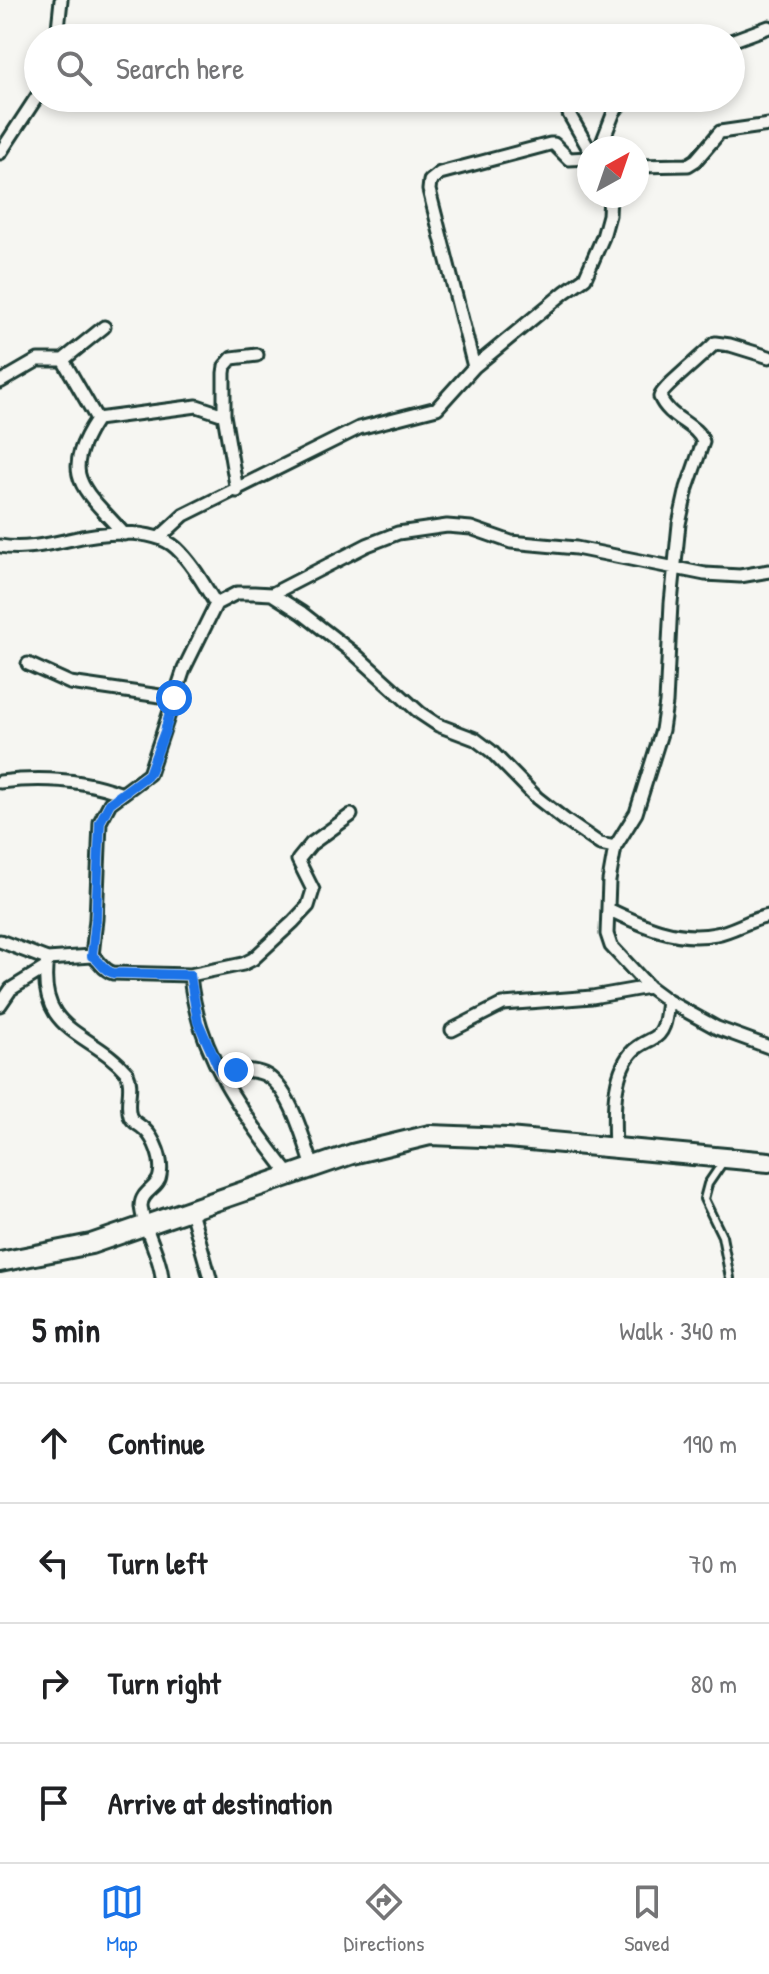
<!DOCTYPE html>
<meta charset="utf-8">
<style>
body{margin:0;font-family:"Patrick Hand",sans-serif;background:#f2f2f2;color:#202124}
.compass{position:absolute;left:577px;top:136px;width:72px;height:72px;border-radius:50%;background:#fff;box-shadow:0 4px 12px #0003;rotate:40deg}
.stop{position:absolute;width:24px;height:24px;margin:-18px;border:6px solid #1a73e8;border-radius:50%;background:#fff}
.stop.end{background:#1a73e8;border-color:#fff;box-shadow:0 2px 8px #0008}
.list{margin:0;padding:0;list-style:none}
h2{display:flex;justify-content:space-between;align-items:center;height:104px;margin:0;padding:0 32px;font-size:34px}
h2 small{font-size:26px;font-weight:400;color:#757577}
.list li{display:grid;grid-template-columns:52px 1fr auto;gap:24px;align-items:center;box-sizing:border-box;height:120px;padding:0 32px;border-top:2px solid #e0e0e0}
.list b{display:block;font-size:30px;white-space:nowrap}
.list em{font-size:26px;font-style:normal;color:#757577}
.icon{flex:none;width:44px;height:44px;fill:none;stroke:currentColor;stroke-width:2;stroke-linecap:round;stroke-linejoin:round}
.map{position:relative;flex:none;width:769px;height:1278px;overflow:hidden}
.search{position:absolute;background:#fff;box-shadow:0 4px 12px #0003;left:24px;right:24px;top:24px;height:88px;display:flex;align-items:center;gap:20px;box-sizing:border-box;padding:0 28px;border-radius:44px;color:#757577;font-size:30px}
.sheet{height:584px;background:#fff}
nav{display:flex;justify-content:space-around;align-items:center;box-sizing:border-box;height:112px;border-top:2px solid #e0e0e0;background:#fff;font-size:22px;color:#757577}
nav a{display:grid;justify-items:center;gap:4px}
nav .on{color:#1a73e8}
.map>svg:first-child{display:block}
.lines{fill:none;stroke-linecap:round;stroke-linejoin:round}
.lane-casing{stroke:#1f3d34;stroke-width:12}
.street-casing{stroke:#1f3d34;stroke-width:17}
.primary-casing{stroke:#1f3d34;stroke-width:24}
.lane{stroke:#f6f6f2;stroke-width:6}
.street{stroke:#f6f6f2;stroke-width:11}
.primary{stroke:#f6f6f2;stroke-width:18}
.route{stroke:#1a73e8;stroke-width:10}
</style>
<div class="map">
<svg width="769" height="1278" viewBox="0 0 769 1278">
<rect width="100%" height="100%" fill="#f6f6f2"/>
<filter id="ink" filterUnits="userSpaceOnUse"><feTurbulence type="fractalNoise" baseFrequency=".0125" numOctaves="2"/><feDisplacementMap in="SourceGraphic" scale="16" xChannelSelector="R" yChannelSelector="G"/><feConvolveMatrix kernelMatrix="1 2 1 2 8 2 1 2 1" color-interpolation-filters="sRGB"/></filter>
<g filter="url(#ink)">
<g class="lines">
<g class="lane-casing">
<path id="lane" d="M723 1162 708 1184 704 1199 722 1236 730 1278"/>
</g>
<g class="street-casing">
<path id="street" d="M57 38 61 0
M731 41 769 27
M574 98 569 114 589 149
M600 148 614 112 625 98
M0 153 38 95
M637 166 688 165 696 160 720 132 769 125
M63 360 97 419
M474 367 429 190 430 181 440 173 550 144H554L569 159 589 158
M0 382 38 360H63L104 327
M237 491 224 415V373L225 366 232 358 257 355
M124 534C85 489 58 478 97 419L197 406 224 415
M159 538 184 515 359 428 437 408 474 367 565 292 585 278 603 237 609 215 610 196
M0 546C22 550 46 545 68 540 97 533 152 526 176 548 193 564 204 585 216 604
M272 594 367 545 398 533 447 526 471 528 511 542 576 548 705 574 740 576 769 571
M28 664 70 683 174 698
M0 782C42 777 83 779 122 794
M608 909C641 925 677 942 716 934 734 931 750 919 769 916
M0 941 47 959 92 956C101 961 102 970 113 973L190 975 243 964 253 959 293 922 308 906 313 890 298 860 311 844 351 815
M92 956 96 919 100 822 110 803 149 774 184 669 216 604 237 593H254L272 594 302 613 356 655 420 713 438 725 475 739 491 751 537 798 565 820 600 844 615 847
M47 959C36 1034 92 1031 127 1073 134 1087 125 1102 130 1116 133 1123 139 1124 144 1129 155 1139 163 1160 160 1175 159 1188 141 1191 141 1206 143 1230 160 1253 162 1278
M190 975C197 1053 243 1115 290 1175
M668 1001 717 1028 769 1047
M0 1005 11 989 45 968
M452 1030 503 1004 592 997 649 987
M220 1071C233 1071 251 1068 264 1074 290 1086 304 1141 313 1167
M615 1149C614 1120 611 1077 631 1053 637 1046 644 1043 652 1039 666 1033 666 1015 668 1001L649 987 611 946 607 934 609 881 615 847 636 813 662 730 666 703 671 603 679 524 687 488 703 442C697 424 669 419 660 397 662 388 704 355 715 343L730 345 769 357
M191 1211 210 1278"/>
</g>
<g class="primary-casing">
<path id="primary" d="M0 1262 91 1244 352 1154 430 1135 508 1138 769 1162"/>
</g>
<use href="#lane" class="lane"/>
<use href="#street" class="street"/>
<use href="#primary" class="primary"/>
</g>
</g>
<g class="lines" filter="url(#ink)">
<path class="route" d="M174 698 165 731 149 774 110 803 100 822 96 919 92 956C101 961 102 970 113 973L190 975 198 1022 220 1071 236 1070"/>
</g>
</svg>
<svg class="compass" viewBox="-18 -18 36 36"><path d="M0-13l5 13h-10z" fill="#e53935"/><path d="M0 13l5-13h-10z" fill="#757577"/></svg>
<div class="stop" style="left:174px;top:698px"></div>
<div class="stop end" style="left:236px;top:1070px"></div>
<div class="search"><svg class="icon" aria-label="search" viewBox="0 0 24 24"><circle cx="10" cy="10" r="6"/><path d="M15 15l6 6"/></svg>Search here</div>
</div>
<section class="sheet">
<h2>5 min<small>Walk · 340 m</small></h2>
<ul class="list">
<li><svg class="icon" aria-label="ahead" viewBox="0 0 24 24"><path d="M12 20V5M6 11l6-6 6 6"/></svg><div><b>Continue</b></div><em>190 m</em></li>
<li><svg class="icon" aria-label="left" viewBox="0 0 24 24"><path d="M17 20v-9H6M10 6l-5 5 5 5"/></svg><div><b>Turn left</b></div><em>70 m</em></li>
<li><svg class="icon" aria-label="right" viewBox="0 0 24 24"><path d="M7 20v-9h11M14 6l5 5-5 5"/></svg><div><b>Turn right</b></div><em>80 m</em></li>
<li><svg class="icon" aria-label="arrive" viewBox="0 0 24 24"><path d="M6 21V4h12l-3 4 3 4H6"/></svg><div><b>Arrive at destination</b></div></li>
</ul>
</section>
<nav>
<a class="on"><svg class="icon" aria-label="map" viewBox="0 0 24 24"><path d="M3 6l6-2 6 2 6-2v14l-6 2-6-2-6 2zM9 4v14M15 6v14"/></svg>Map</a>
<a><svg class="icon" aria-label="directions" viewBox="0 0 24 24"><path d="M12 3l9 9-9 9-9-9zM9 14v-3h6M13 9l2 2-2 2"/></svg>Directions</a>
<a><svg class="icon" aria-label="saved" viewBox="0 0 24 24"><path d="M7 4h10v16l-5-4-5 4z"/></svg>Saved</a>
</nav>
